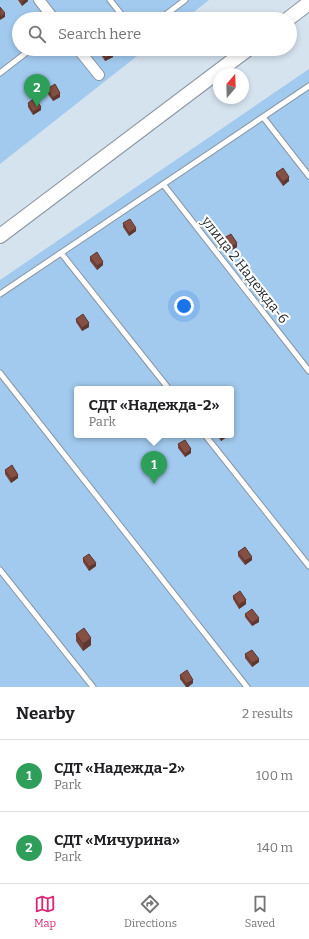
<!DOCTYPE html>
<meta charset="utf-8">
<style>
body{margin:0;font-family:Bitter,serif;background:#f6f6f6;color:#202124}
.compass{position:absolute;left:213px;top:68px;width:36px;height:36px;border-radius:50%;background:#fff;box-shadow:0 2px 6px #0003;rotate:19deg}
.you{position:absolute;left:184px;top:306px;width:14px;height:14px;margin:-10px;border:3px solid #fff;border-radius:50%;background:#1a73e8;box-shadow:0 0 0 6px #1a73e833}
.badge{display:grid;place-items:center;width:26px;height:26px;border-radius:50%;background:#db2777;color:#fff;font-size:13px;font-weight:700}
.pin{position:absolute;translate:-50% -33px;filter:drop-shadow(0 1px 2px #0008)}
.pin::after{content:'';position:absolute;top:21px;width:14px;height:12px;background:inherit;clip-path:polygon(0 0,100% 0,50% 100%)}
.popup{position:absolute;left:74px;top:386px;width:160px;height:52px;box-sizing:border-box;display:grid;place-content:center;border-radius:4px;background:#fff;filter:drop-shadow(0 1px 3px #0005);font-size:13px;white-space:nowrap;color:#757577}
.popup b{font-size:15px;color:#202124}
.popup::after{content:'';position:absolute;left:50%;top:100%;margin-left:-8px;border:8px solid transparent;border-top-color:#fff}
.list{margin:0;padding:0;list-style:none}
h2{display:flex;justify-content:space-between;align-items:center;height:52px;margin:0;padding:0 16px;font-size:17px}
h2 small{font-size:13px;font-weight:400;color:#757577}
.list li{display:grid;grid-template-columns:26px 1fr auto;gap:12px;align-items:center;box-sizing:border-box;height:72px;padding:0 16px;border-top:1px solid #e0e0e0}
.list b{display:block;font-size:15px;white-space:nowrap}
.list p{margin:0;font-size:13px;white-space:nowrap;color:#757577}
.list em{font-size:13px;font-style:normal;color:#757577}
.icon{flex:none;width:22px;height:22px;fill:none;stroke:currentColor;stroke-width:2;stroke-linecap:round;stroke-linejoin:round}
.map{position:relative;flex:none;width:309px;height:687px;overflow:hidden}
.search{position:absolute;background:#fff;box-shadow:0 2px 6px #0003;left:12px;right:12px;top:12px;height:44px;display:flex;align-items:center;gap:10px;box-sizing:border-box;padding:0 14px;border-radius:22px;color:#757577;font-size:15px}
.sheet{height:196px;background:#fff}
nav{display:flex;justify-content:space-around;align-items:center;box-sizing:border-box;height:56px;border-top:1px solid #e0e0e0;background:#fff;font-size:11px;color:#757577}
nav a{display:grid;justify-items:center;gap:2px}
nav .on{color:#db2777}
.map>svg:first-child{display:block}
.green{fill:#a2caee;fill-rule:evenodd}
.lines{fill:none;stroke-linecap:round;stroke-linejoin:round}
.lane-casing{stroke:#8a96a2;stroke-width:7}
.street-casing{stroke:#8a96a2;stroke-width:12}
.secondary-casing{stroke:#8a96a2;stroke-width:16}
.lane{stroke:#fff;stroke-width:5}
.street{stroke:#fff;stroke-width:10}
.secondary{stroke:#fff;stroke-width:14}
.wall{fill:#73443a}
.shaded-wall{fill:#5e372f}
.building{fill:#864f43;stroke:#5e372f}
.labels{text-anchor:middle;dominant-baseline:central;stroke-width:4;stroke-linejoin:round;paint-order:stroke}
.street-label{font-size:14px;fill:#282d32;stroke:#fff}
</style>
<div class="map">
<svg width="309" height="687" viewBox="0 0 309 687">
<rect width="100%" height="100%" fill="#d5e3ef"/>
<path class="green" d="M0 0H209L185 19H19V49H146L0 164Z
M309 69V687H0V280ZM77 389H231V435H77Z"/>
<g class="lines">
<g class="lane-casing">
<path id="lane" d="M110 0 125 19
M160 19 185 0
M0 73 31 49
M263 117 309 176
M163 184 309 371
M61 253 169 389
M0 294 309 86
M0 373 247 687
M205 435 309 566
M0 570 93 687"/>
</g>
<g class="street-casing">
<path id="street" d="M39 0 54 19
M78 49 99 75"/>
</g>
<g class="secondary-casing">
<path id="secondary" d="M288 19 309 3
M0 236 248 49"/>
</g>
<use href="#lane" class="lane"/>
<use href="#street" class="street"/>
<use href="#secondary" class="secondary"/>
</g>
<path class="wall" d="M18 0H28V1L22 6Z
M100 49 113 57 105 61 100 53Z
M47 89 60 97 53 101 47 93Z
M28 103 41 110 33 115 28 107Z
M276 173 289 181 283 186 276 176Z
M123 223 136 231 129 236 123 227Z
M224 238 237 247 230 251 224 242Z
M90 257 103 265 97 270 90 261Z
M76 319 89 327 82 331 76 322Z
M217 435H228V436L221 441Z
M178 444 191 453 185 457 178 448Z
M5 470 18 478 11 483 5 474Z
M238 552 252 560 245 565 238 556Z
M83 558 96 566 89 571 83 562Z
M233 596 246 604 239 609 233 599Z
M245 614 259 622 252 626 245 617Z
M76 634 91 645 83 651 76 641Z
M245 654 259 662 252 667 245 658Z
M180 675 193 683 188 687H186L180 679Z"/>
<path class="shaded-wall" d="M25 0H28V1L22 6V2Z
M5 13V17L0 20V17Z
M113 53V57L105 61V58Z
M60 93V97L53 101V98Z
M41 107V110L33 115V112Z
M289 177V181L283 186V182Z
M136 228V231L129 236V233Z
M237 243V247L230 251V248Z
M103 262V265L97 270V266Z
M89 323V327L82 331V328Z
M224 435H228V436L221 441V437Z
M191 449V453L185 457V454Z
M18 475V478L11 483V479Z
M252 557V560L245 565V561Z
M96 563V566L89 571V567Z
M246 600V604L239 609V605Z
M259 618V622L252 626V623Z
M91 638V645L83 651V644Z
M259 659V662L252 667V663Z
M193 680V683L188 687H186V684Z"/>
<path class="building" d="M0 7 5 13 0 17Z
M100 49H110L113 53 105 58Z
M55 84 60 93 53 98 47 89Z
M35 98 41 107 33 112 28 103Z
M283 168 289 177 283 182 276 173Z
M130 219 136 228 129 233 123 223Z
M231 234 237 243 230 248 224 238Z
M97 252 103 262 97 266 90 257Z
M83 314 89 323 82 328 76 319Z
M185 440 191 449 185 454 178 444Z
M12 465 18 475 11 479 5 470Z
M245 547 252 557 245 561 238 552Z
M89 554 96 563 89 567 83 558Z
M240 591 246 600 239 605 233 596Z
M252 609 259 618 252 623 245 614Z
M84 628 91 638 83 644 76 634Z
M252 650 259 659 252 663 245 654Z
M187 670 193 680 186 684 180 675Z"/>
<g class="labels">
<g class="street-label">
<text transform="translate(245 270) rotate(52)">улица 2 Надежда-6</text>
</g>
</g>
</svg>
<svg class="compass" viewBox="-18 -18 36 36"><path d="M0-13l5 13h-10z" fill="#e53935"/><path d="M0 13l5-13h-10z" fill="#757577"/></svg>
<div class="you"></div>
<div class="pin badge" style="left:154px;top:484px;background:#2e9e5b">1</div>
<div class="popup"><b>СДТ «Надежда-2»</b>Park</div>
<div class="pin badge" style="left:37px;top:107px;background:#2e9e5b">2</div>
<div class="search"><svg class="icon" aria-label="search" viewBox="0 0 24 24"><circle cx="10" cy="10" r="6"/><path d="M15 15l6 6"/></svg>Search here</div>
</div>
<section class="sheet">
<h2>Nearby<small>2 results</small></h2>
<ul class="list">
<li><span class="badge" style="background:#2e9e5b">1</span><div><b>СДТ «Надежда-2»</b><p>Park</p></div><em>100 m</em></li>
<li><span class="badge" style="background:#2e9e5b">2</span><div><b>СДТ «Мичурина»</b><p>Park</p></div><em>140 m</em></li>
</ul>
</section>
<nav>
<a class="on"><svg class="icon" aria-label="map" viewBox="0 0 24 24"><path d="M3 6l6-2 6 2 6-2v14l-6 2-6-2-6 2zM9 4v14M15 6v14"/></svg>Map</a>
<a><svg class="icon" aria-label="directions" viewBox="0 0 24 24"><path d="M12 3l9 9-9 9-9-9zM9 14v-3h6M13 9l2 2-2 2"/></svg>Directions</a>
<a><svg class="icon" aria-label="saved" viewBox="0 0 24 24"><path d="M7 4h10v16l-5-4-5 4z"/></svg>Saved</a>
</nav>
